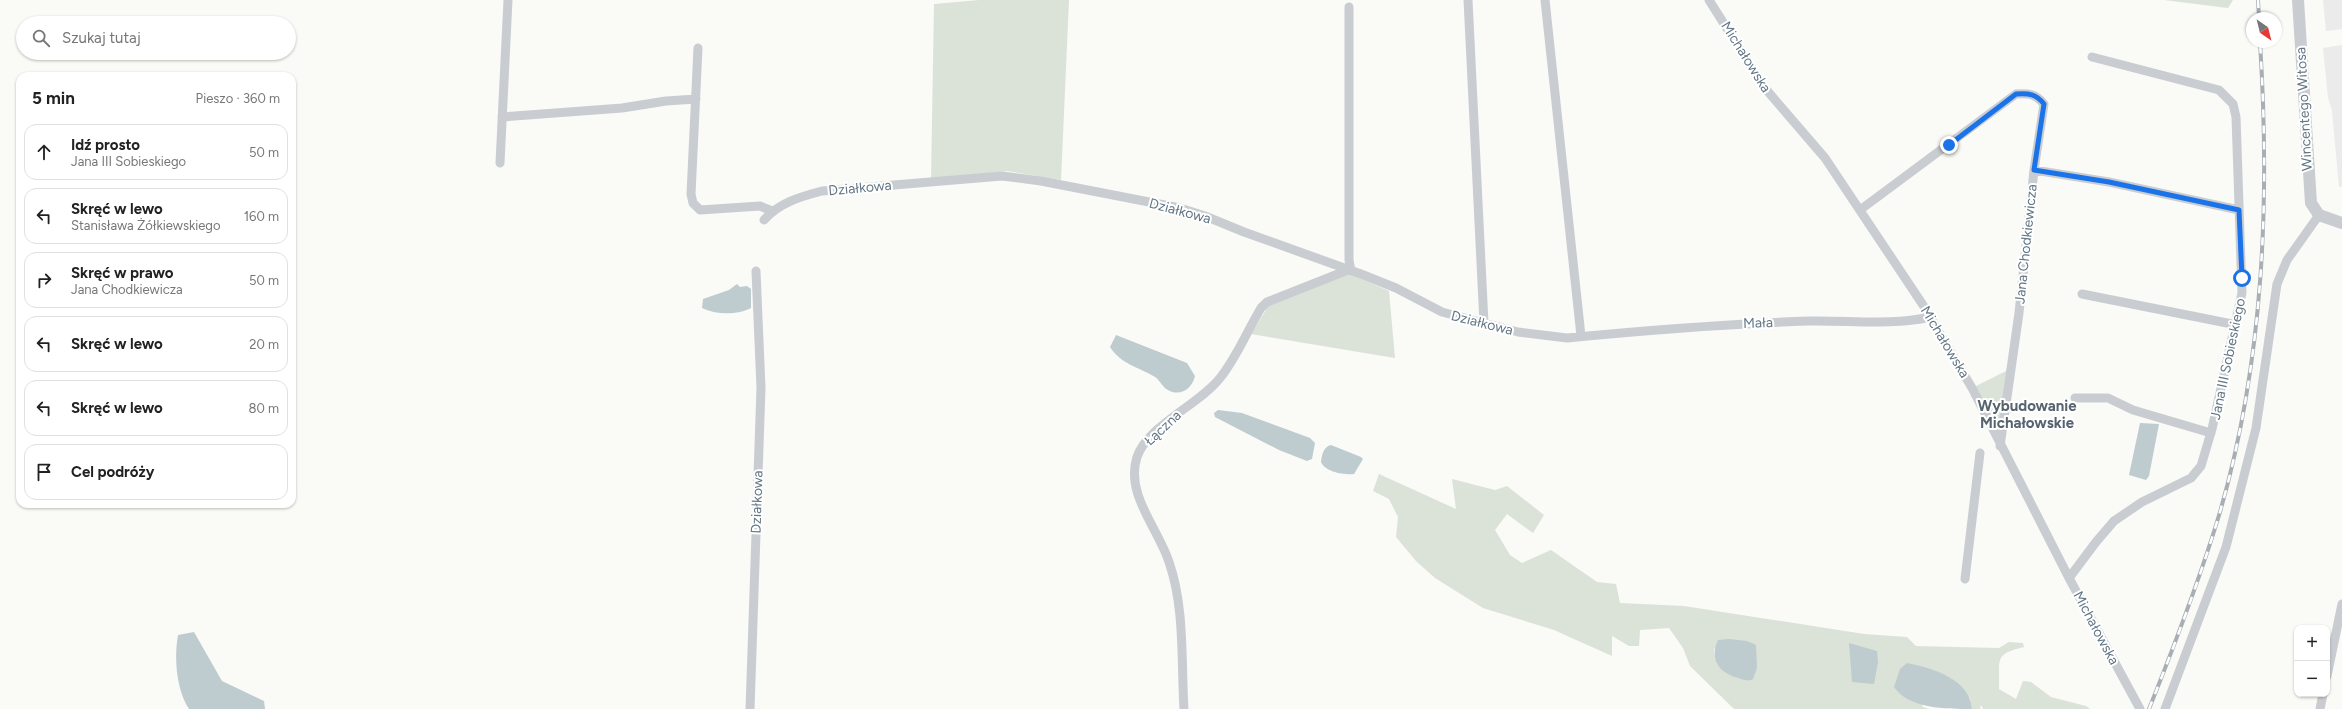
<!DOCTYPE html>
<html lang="pl">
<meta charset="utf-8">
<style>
body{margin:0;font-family:Figtree,sans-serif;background:#f6f6f6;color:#222}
.controls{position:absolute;right:12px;bottom:12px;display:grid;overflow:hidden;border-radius:8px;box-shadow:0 1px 3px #0004}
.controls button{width:36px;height:36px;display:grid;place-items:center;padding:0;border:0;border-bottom:1px solid #e0e0e0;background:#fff;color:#222;font:20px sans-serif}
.compass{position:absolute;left:2246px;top:12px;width:36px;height:36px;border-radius:50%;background:#fff;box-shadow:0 1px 3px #0004;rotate:145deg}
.stop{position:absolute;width:12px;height:12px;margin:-9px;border:3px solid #1a73e8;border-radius:50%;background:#fff}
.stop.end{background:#1a73e8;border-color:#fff;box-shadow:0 1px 4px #0008}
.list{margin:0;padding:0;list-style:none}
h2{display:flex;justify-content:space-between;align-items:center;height:52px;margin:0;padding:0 16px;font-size:17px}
h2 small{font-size:13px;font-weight:400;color:#767676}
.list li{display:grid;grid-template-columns:26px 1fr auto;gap:12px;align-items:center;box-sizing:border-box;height:56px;margin:0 8px 8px;padding:0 8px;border:1px solid #e0e0e0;border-radius:12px}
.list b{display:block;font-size:15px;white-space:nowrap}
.list p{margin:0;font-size:13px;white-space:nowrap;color:#767676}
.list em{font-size:13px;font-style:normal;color:#767676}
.icon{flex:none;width:22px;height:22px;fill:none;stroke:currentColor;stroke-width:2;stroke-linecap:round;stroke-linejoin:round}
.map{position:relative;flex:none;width:2342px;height:709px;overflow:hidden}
.search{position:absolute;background:#fff;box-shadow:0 1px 3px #0004;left:16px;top:16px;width:280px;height:44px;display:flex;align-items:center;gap:10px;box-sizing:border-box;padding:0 14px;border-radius:22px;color:#767676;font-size:15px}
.panel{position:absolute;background:#fff;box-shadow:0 1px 3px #0004;left:16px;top:72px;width:280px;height:436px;border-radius:12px}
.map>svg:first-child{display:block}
.built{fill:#eaebea}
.green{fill:#dbe2d8;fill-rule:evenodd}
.water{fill:#becbcf}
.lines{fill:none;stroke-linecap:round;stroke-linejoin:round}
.minor{stroke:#c9cdd1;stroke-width:9}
.tertiary{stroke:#c9cdd1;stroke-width:12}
.rail-casing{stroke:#a7aeb4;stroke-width:4}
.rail{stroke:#fff;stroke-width:2.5;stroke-dasharray:8;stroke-linecap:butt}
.route{stroke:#1a73e8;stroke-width:5}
.labels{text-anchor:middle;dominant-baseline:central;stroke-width:4;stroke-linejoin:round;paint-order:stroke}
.street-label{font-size:14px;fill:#627685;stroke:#fff}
.neighbourhood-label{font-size:15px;font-weight:bold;fill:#55646f;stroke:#fff}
</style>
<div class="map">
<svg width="2342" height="709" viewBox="0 0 2342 709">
<rect width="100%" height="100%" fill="#fafaf7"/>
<path class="built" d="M2323 0H2342V29L2326 31Z
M2342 45V187H2339L2332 110 2328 98 2323 48Z"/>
<path class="green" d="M979 0H1069L1061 180 1007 171 931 180 934 4Z
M2164 0H2233L2228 8Z
M1348 273 1389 291 1395 358 1251 334 1269 305Z
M2008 370 1999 433 1974 387Z
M1379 474 1456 509 1452 479 1495 490 1507 486 1544 515 1533 533 1507 514 1495 530 1510 555 1522 563 1551 550 1597 582 1616 584 1620 603 1684 606 1864 634 1907 637 1916 646 1999 648 2009 642 2023 643 2024 647C1993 654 2000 660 1999 689L2016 699 2023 681 2031 682 2051 697 2086 706 2090 709H1983L1981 705 1980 709H1972L1970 698 1939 673 1907 663 1923 707 1929 709H1734L1690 666 1683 648 1669 628 1640 630 1639 646H1629L1612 636V656L1554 630 1483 608 1435 578 1416 561 1396 537 1398 517 1389 499 1373 491ZM1714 648 1748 681C1729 676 1714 670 1714 648Z"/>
<path class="water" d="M737 284 740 287 747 286 751 289V308C738 315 716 315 702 308L703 299 729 290Z
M1116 335 1187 363 1195 376C1192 389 1180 397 1168 390 1162 387 1160 380 1155 377 1137 366 1122 365 1110 347Z
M1218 410 1242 413 1310 438 1315 443 1312 459 1307 461 1279 450 1215 417 1214 413Z
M2140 423 2159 424 2149 476 2146 480 2129 475Z
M1331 445 1361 457 1363 459 1354 474C1344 475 1325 472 1321 462 1322 455 1323 447 1331 445Z
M194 632 222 681 264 701 265 709H189C176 689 174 658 178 635Z
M1729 639 1747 641 1756 645 1757 668 1753 679C1747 682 1744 680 1738 678 1719 673 1709 659 1718 640Z
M1849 643 1877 651 1878 662 1874 684 1852 682Z
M1907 663C1932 668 1970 679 1972 709 1946 709 1909 709 1894 687L1900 669Z"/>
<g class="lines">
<path class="minor" d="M1468 0 1484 323
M1545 0 1581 336
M1709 0 1764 87 1825 158 1923 305 1972 388 2069 578 2140 709
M1349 7V260L1351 271
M698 48 691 194 693 203 700 210 760 206 772 211
M502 117 622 108 666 101 696 99
M500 163 508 0
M2034 170 2109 182 2239 210
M1860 210 2016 94C2029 93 2036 94 2044 104L2034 170 2019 313 2000 446
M764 220C779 203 799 197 822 191L1002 176 1041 181 1180 208 1205 216 1244 232 1361 274 1396 288 1442 312 1518 332 1567 338C1648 330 1728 324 1809 321 1849 320 1891 326 1930 317
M2082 294 2237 325
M2075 398H2108L2133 410 2211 433
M2069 578 2096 542 2114 521 2142 502 2191 478 2201 466 2212 429 2242 293 2236 117 2233 104 2219 90 2092 57
M1965 579 1980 453
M2327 676 2342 604
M750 709 761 388 756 271
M1184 709C1181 661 1185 608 1169 562 1158 528 1125 494 1137 457 1148 425 1199 405 1220 378 1237 357 1247 331 1261 308L1267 302 1348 270
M2165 709 2226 547 2256 428 2277 284 2287 260 2319 215
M2320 709 2323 694"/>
<path class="tertiary" d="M2298 0 2311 203 2319 215 2342 223"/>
<g class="rail-casing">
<path id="rail" d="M2258 0 2259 18
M2149 709C2175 644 2200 579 2220 512 2264 359 2270 200 2260 42"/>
</g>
<use href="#rail" class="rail"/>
</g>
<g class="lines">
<path class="route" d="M1949 145 2016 94C2029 93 2036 94 2044 104L2034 170 2109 182 2239 210 2242 278"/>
</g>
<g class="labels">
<g class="street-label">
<text transform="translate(1746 57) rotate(58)">Michałowska</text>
<text transform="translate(2304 109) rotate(-93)">Wincentego Witosa</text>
<text transform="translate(860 188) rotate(-5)">Działkowa</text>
<text transform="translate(1180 211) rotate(15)">Działkowa</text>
<text transform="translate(2026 244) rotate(-84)">Jana Chodkiewicza</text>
<text transform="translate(1482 323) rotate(14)">Działkowa</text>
<text transform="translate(1758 323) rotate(-2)">Mała</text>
<text transform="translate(1945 342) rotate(59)">Michałowska</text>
<text transform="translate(2228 359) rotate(-78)">Jana III Sobieskiego</text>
<text transform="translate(1163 428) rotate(-43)">Łączna</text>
<text transform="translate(757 502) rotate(-88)">Działkowa</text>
<text transform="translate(2096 628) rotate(62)">Michałowska</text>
</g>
<g class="neighbourhood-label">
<text x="2027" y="406">Wybudowanie<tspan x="2027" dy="17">Michałowskie</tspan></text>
</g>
</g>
</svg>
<div class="controls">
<button>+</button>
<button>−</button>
</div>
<svg class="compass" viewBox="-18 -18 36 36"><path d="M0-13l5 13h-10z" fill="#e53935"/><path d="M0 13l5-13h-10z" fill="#767676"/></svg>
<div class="stop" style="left:2242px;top:278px"></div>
<div class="stop end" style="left:1949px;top:145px"></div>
<div class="search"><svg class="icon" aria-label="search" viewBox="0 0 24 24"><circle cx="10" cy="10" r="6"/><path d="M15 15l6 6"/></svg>Szukaj tutaj</div>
<section class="panel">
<h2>5 min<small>Pieszo · 360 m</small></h2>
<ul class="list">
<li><svg class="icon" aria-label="ahead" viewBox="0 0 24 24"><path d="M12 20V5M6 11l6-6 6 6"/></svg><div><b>Idź prosto</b><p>Jana III Sobieskiego</p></div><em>50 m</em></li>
<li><svg class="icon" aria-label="left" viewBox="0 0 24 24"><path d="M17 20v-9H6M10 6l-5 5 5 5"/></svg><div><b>Skręć w lewo</b><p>Stanisława Żółkiewskiego</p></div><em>160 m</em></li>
<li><svg class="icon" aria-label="right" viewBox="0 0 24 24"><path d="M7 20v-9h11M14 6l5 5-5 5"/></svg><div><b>Skręć w prawo</b><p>Jana Chodkiewicza</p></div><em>50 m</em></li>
<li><svg class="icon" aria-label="left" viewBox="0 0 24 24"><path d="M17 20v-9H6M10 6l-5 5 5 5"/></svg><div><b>Skręć w lewo</b></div><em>20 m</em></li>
<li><svg class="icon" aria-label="left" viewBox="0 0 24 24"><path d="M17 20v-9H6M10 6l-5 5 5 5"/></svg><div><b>Skręć w lewo</b></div><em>80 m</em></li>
<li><svg class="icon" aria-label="arrive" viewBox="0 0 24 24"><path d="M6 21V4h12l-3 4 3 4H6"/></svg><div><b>Cel podróży</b></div></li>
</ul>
</section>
</div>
